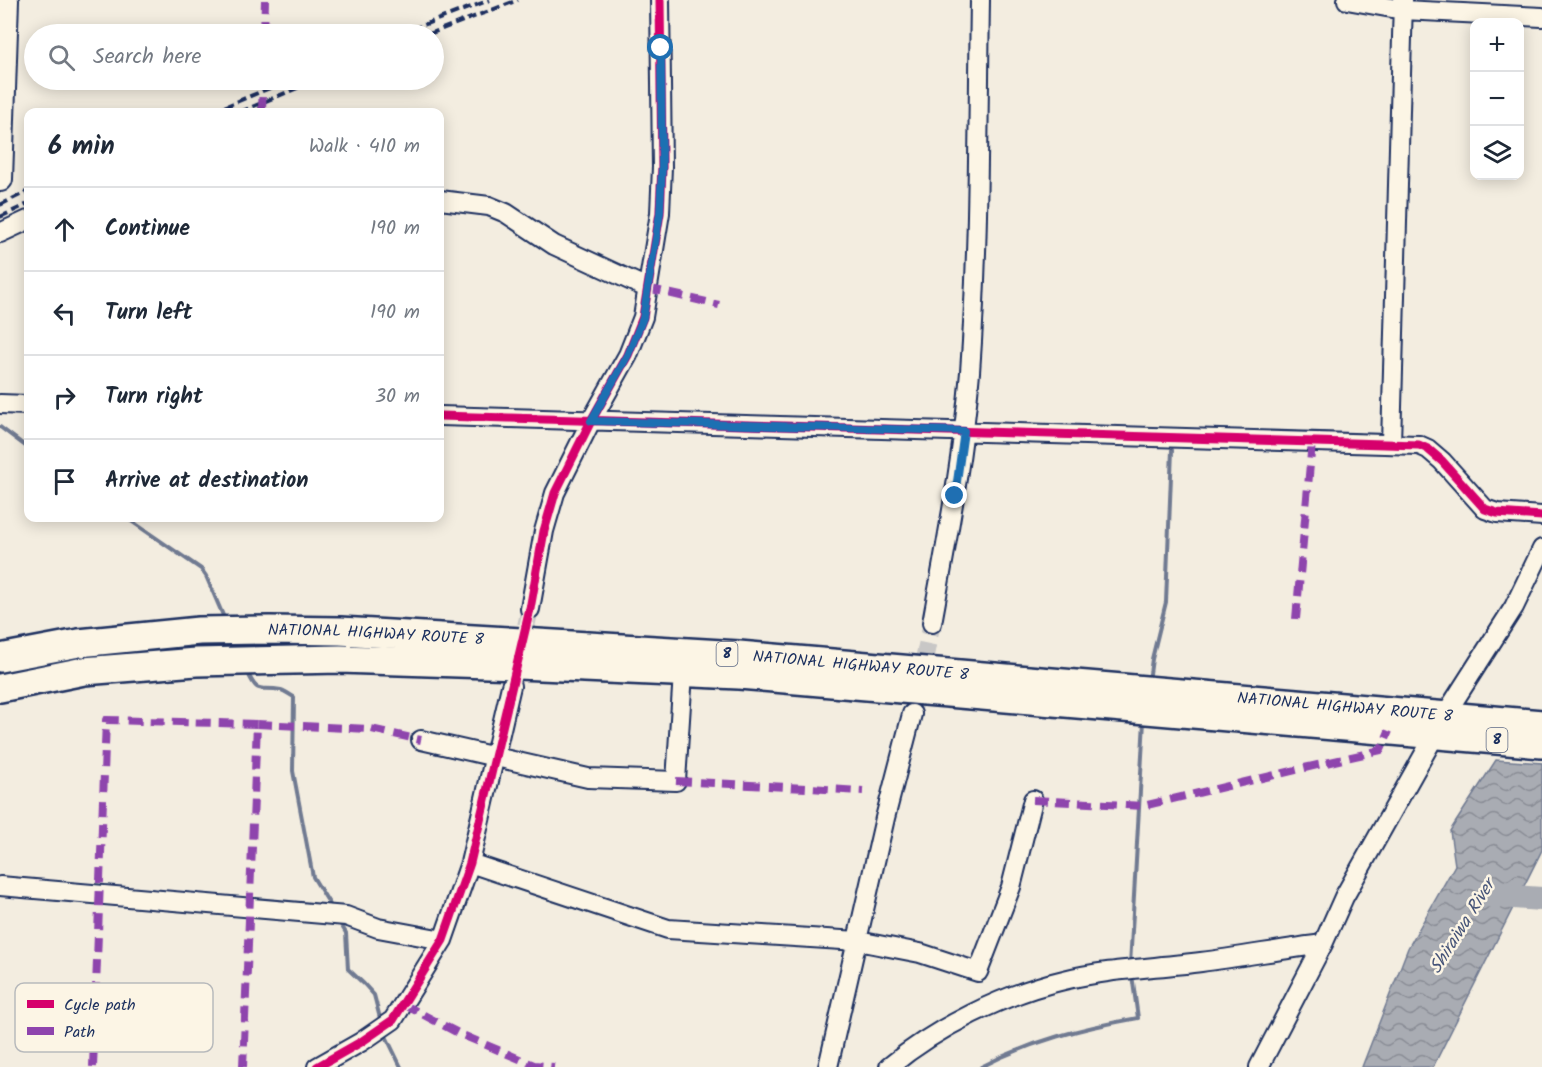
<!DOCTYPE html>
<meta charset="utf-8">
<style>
body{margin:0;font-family:Kalam,sans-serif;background:#f6f6f7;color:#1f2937}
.controls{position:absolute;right:18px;top:18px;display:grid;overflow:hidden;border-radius:12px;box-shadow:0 3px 15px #0003}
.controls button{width:54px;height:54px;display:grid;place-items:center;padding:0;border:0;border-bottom:2px solid #e0e1e3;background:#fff;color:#1f2937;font:30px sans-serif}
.stop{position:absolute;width:18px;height:18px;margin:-14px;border:4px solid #1f6fb2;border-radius:50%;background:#fff}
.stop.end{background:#1f6fb2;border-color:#fff;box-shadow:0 2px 6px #0008}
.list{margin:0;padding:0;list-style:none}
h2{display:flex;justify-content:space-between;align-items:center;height:78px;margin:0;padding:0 24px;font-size:26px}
h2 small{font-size:20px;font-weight:400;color:#747a83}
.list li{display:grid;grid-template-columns:39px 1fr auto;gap:18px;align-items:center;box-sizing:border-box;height:84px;padding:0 24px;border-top:2px solid #e0e1e3}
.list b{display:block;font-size:22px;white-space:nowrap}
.list em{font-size:20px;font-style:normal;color:#747a83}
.icon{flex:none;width:33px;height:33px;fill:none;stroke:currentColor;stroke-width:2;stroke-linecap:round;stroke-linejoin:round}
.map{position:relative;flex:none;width:1542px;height:1067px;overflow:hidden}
.search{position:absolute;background:#fff;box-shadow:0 3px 15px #0003;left:24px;top:24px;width:420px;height:66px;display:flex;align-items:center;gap:15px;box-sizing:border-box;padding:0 21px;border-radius:33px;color:#747a83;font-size:22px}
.panel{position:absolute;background:#fff;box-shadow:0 3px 15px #0003;left:24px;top:108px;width:420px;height:414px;border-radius:12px}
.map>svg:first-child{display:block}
.water{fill:url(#water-waves);stroke:#707a91;stroke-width:1.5}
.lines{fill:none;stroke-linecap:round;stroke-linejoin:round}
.stream{stroke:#707a91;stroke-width:4}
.river{stroke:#a9acb3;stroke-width:24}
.minor-tunnel{stroke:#c8c7c6;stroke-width:18;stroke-dasharray:18 9;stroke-linecap:butt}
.minor-casing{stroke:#1b2f5e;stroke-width:22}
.major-casing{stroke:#1b2f5e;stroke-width:28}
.highway-casing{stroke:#1b2f5e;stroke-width:32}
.minor{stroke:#fcf5e5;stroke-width:18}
.major{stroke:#fcf5e5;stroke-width:24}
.highway{stroke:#fcf5e5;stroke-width:27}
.rail{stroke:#1b2f5e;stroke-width:4;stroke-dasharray:9 4.5;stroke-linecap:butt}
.quiet{stroke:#8e44ad;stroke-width:8;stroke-dasharray:15 8;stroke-linecap:butt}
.cycleway-casing{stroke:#fcf5e5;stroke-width:13}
.cycleway{stroke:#d6006c;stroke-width:9}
.route{stroke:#1f6fb2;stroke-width:8}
.labels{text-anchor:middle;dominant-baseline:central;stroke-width:5;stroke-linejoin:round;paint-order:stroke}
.shield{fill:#fcf5e5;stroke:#5e6a86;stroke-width:1.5}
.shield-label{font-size:15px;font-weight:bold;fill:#1b2f5e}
.street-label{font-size:16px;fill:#1b2f5e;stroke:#fcf5e5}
.water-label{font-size:18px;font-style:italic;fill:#465478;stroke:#fcf5e5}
.key{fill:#fcf5e5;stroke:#b8babc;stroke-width:1.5}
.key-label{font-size:16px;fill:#1b2f5e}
</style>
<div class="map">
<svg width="1542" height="1067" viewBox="0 0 1542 1067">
<defs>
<pattern id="water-waves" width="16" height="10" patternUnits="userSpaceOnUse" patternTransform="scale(1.5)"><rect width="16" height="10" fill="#a9acb3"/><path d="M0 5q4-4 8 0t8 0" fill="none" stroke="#898c95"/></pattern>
</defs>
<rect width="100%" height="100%" fill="#f3ede0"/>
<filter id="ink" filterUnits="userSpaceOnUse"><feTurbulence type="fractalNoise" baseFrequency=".0167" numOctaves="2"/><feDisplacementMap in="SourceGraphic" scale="12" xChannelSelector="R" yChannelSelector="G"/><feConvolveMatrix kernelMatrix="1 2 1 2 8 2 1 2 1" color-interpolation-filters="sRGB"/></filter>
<g filter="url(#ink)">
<path class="water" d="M1496 760 1542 763V850L1433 1067H1362L1408 948 1455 865 1450 831Z"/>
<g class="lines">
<path class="stream" d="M0 427 28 448
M127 518 201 569 206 576 225 620
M247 671C258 696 259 686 281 690 285 691 290 695 294 697L293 771 313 877 332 908
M1149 681 1152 659 1166 602 1172 450
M338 920 346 933 348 969 364 984 374 995 381 1022
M1130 965 1144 721
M384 1032 401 1067
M981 1067C1031 1041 1082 1028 1138 1018L1132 975"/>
<path class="river" d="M1487 895 1542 899"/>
<path class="minor-tunnel" d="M520 652 530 609
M912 714 932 623"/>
<g class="minor-casing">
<path id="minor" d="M1347 0 1403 10 1542 17
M440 200 489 206 506 213 554 245 647 288
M0 233 28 220
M0 404 28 405
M440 416 1419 445 1428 449 1442 461 1485 509 1497 513 1542 516
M1391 444 1403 0
M530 609 544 531 555 493 591 421 628 355 643 317 660 213 662 167 660 0
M932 623C947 540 963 456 970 372 979 248 978 124 980 0
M1445 715 1514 607 1542 549
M421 740 588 778 676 781 683 673
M470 863 668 929 858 941 920 953 978 972 1011 887 1033 800
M0 886 346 916 378 928 443 940
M317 1067 361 1042 393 1020 443 940 470 863 511 686
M828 1067 885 818 912 714
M889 1067C937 1027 1004 994 1064 980 1108 969 1155 968 1201 962 1242 957 1282 949 1323 944
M1259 1067 1323 944 1344 897 1435 735"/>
</g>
<g class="major-casing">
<path id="major" d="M0 179 6 0"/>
</g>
<g class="highway-casing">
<g id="highway">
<path id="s1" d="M0 658 79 643 199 631 270 630 340 631 739 655 1542 724"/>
<path d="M0 688 84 671 196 662 340 659 518 665 739 675 1542 744"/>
</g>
</g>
<use href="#minor" class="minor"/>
<use href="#major" class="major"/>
<use href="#highway" class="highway"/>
<path class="rail" d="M399 34 490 0
M429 34 518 0
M212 112 289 80
M240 112 316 80
M0 205 28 191
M0 217 28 204"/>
<path class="quiet" d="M264 34 265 0
M262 112 263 80
M647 288 719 305
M1296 619 1312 442
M257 724 371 729 421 740
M676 781 863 791
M1033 800 1143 806 1381 750 1389 731
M403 1004 460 1034 534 1065 554 1067
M93 1067 106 720 257 724 243 1067"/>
<g class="cycleway-casing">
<path id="cycleway" d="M440 416 1419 445 1428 449 1442 461 1485 509 1497 513 1542 516
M317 1067 361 1042 393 1020 443 940 470 863 530 609 544 531 555 493 591 421 628 355 643 317 660 213 662 167 660 0"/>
</g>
<use href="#cycleway" class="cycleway"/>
</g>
</g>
<g class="lines" filter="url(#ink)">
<path class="route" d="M661 48 662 167 660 213 643 318 628 355 591 421 964 431 955 496"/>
</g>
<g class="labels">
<g class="shield">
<rect x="716.5" y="642" width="21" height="24" rx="4.5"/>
<rect x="1486.5" y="728" width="21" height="24" rx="4.5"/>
</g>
<g class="shield-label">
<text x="727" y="654">8</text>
<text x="1497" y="740">8</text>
</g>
<g class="street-label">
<text stroke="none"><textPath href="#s1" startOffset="378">NATIONAL HIGHWAY ROUTE 8</textPath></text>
<text stroke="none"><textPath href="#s1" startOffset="864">NATIONAL HIGHWAY ROUTE 8</textPath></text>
<text stroke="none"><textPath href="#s1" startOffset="1350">NATIONAL HIGHWAY ROUTE 8</textPath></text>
</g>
<g class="water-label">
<text transform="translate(1463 927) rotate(-58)">Shiraiwa River</text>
</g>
</g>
<rect x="15" y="983" width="198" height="69" rx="9" class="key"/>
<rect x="27" y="1000" width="27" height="8" fill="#d6006c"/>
<rect x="27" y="1027" width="27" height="8" fill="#8e44ad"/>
<g class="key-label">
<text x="64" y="1010">Cycle path</text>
<text x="64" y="1037">Path</text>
</g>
</svg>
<div class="controls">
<button>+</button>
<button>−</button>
<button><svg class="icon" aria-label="layers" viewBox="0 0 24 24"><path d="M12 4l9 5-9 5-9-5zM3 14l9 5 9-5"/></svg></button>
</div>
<div class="stop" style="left:661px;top:48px"></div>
<div class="stop end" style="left:955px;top:496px"></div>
<div class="search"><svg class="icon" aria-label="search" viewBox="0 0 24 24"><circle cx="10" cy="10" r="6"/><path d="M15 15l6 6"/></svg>Search here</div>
<section class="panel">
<h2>6 min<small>Walk · 410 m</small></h2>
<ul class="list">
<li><svg class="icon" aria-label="ahead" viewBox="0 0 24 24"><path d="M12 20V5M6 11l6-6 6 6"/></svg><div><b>Continue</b></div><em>190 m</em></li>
<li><svg class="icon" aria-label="left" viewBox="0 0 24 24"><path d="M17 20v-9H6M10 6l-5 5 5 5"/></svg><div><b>Turn left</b></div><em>190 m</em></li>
<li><svg class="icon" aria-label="right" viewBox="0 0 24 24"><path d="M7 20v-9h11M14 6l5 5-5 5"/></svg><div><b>Turn right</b></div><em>30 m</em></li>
<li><svg class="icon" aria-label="arrive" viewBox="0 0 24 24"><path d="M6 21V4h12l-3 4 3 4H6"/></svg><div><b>Arrive at destination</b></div></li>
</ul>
</section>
</div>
